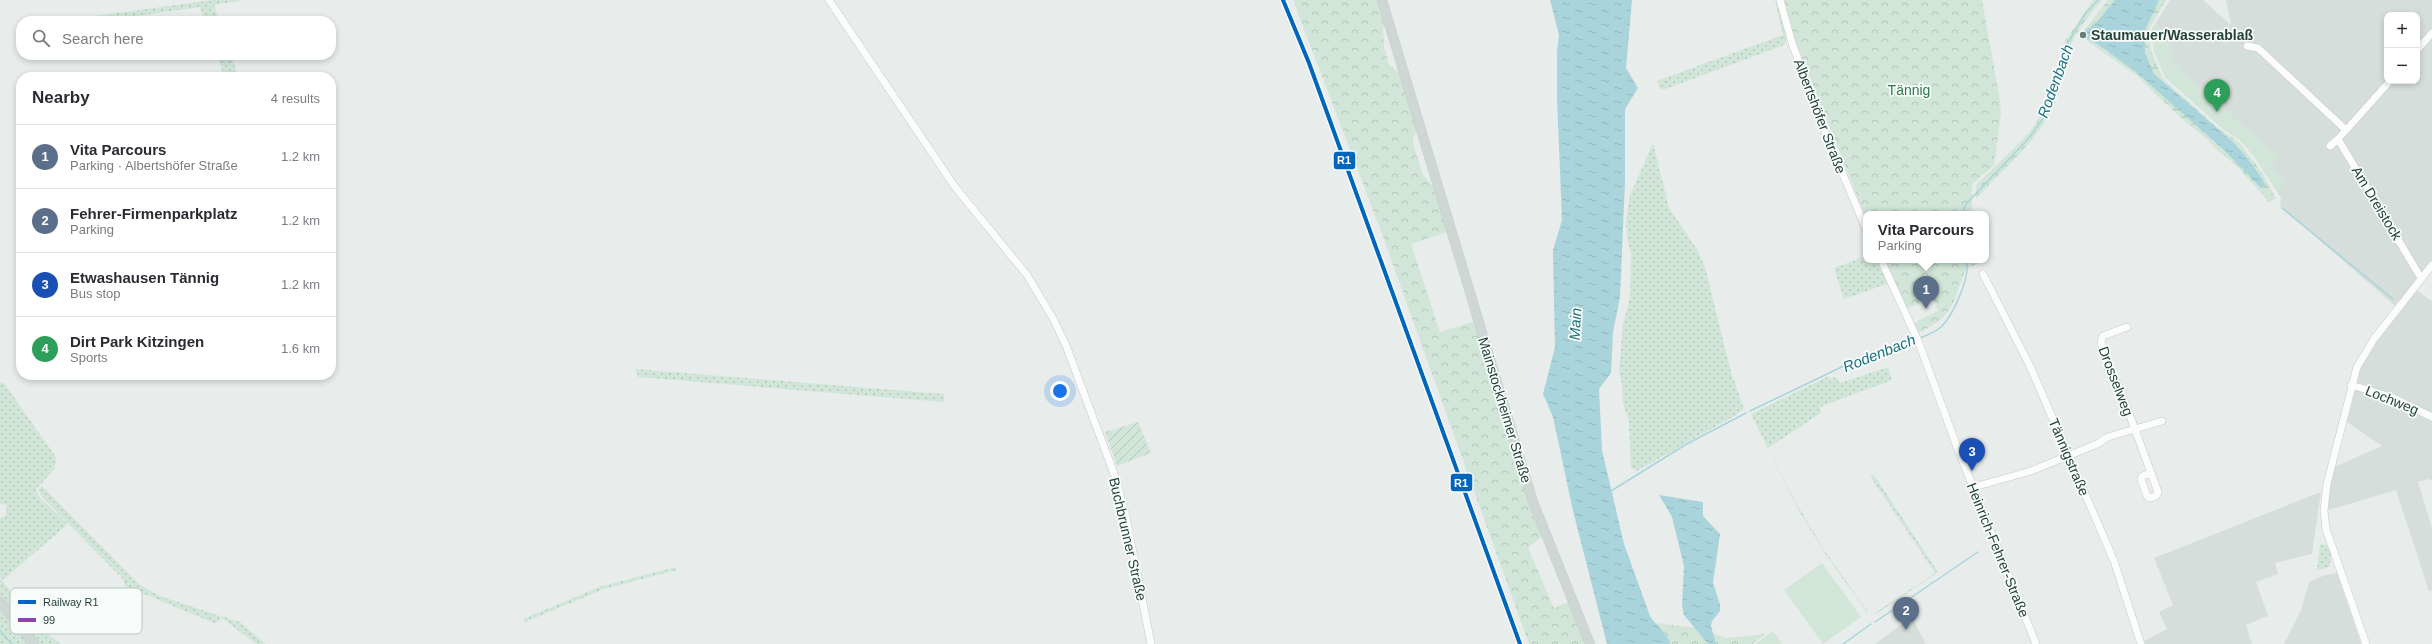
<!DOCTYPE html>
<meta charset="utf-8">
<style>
body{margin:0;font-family:Helvetica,sans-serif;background:#f7f7f7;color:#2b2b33}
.controls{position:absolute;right:12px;top:12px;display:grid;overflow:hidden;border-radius:8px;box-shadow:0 2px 6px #0003}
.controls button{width:36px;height:36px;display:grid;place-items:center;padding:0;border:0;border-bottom:1px solid #e1e1e2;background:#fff;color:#2b2b33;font:20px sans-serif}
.you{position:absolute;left:1060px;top:391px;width:14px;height:14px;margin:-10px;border:3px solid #fff;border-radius:50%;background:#1a73e8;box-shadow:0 0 0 6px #1a73e833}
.badge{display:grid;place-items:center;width:26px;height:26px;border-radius:50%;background:#697e78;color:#fff;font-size:13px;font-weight:700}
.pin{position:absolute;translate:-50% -33px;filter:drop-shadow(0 1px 2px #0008)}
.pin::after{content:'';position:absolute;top:21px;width:14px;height:12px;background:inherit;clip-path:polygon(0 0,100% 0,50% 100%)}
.popup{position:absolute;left:1863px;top:211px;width:126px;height:52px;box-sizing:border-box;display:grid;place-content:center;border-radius:8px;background:#fff;filter:drop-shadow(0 1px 3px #0005);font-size:13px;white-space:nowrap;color:#7c7c81}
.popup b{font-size:15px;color:#2b2b33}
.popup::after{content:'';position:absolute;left:50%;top:100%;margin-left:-8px;border:8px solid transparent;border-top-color:#fff}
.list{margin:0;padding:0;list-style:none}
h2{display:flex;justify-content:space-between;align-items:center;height:52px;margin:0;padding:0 16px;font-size:17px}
h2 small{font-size:13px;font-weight:400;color:#7c7c81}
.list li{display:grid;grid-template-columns:26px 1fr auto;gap:12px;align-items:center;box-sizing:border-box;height:64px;padding:0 16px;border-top:1px solid #e1e1e2}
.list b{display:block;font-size:15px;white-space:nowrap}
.list p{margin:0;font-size:13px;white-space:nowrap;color:#7c7c81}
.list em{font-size:13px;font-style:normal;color:#7c7c81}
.icon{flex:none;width:22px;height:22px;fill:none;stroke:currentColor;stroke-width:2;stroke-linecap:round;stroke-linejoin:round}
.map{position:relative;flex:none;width:2432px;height:644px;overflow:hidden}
.search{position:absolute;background:#fff;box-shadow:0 2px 6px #0003;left:16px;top:16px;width:320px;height:44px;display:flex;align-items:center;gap:10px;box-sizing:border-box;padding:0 14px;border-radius:16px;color:#7c7c81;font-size:15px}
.panel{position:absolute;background:#fff;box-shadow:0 2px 6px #0003;left:16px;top:72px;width:320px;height:308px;border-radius:16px}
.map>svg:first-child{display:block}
.built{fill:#d6dedb;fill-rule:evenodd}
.grass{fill:url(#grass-dots)}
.forest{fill:url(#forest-crowns)}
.wetland{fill:url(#wetland-marsh)}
.garden{fill:url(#garden-furrows)}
.pitch{fill:#d1e6d8}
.water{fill:url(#water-ripples)}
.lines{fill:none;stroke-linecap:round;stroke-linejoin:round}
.stream{stroke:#a9d4db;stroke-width:1.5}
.minor-casing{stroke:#c5cac8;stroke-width:8}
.major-casing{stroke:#c3ccc9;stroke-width:10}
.minor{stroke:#fcfcfc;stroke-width:7}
.major{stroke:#cfd7d5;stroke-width:9}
.rail-1-casing{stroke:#f7fbf9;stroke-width:7}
.rail-1{stroke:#0065bd;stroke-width:4}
.poi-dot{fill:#697e78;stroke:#f7fbf9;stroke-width:1.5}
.labels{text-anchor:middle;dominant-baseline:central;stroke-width:3.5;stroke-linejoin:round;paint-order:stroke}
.poi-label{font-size:14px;font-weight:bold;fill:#24423a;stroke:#f7fbf9;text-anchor:start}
.park-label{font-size:14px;fill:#2d7a4b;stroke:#f7fbf9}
.street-label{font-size:14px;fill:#24423a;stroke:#f7fbf9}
.water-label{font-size:15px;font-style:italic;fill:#1c6f80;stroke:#f7fbf9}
.key{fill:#f7fbf9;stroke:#b8c4c0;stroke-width:1}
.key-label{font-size:11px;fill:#24423a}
.line-badge{stroke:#f7fbf9;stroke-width:1.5}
.badge-label{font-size:11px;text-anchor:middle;font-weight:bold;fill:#fff}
</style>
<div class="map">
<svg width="2432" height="644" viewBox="0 0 2432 644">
<defs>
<pattern id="grass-dots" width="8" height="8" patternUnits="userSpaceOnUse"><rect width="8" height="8" fill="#d1e6d8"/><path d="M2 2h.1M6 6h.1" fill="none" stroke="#b3c6ba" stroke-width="1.8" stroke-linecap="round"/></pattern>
<pattern id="forest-crowns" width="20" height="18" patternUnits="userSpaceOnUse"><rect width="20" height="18" fill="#d1e6d8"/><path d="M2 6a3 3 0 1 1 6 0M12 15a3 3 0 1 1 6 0" fill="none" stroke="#b3c6ba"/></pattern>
<pattern id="wetland-marsh" width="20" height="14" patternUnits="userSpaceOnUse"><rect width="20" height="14" fill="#d1e6d8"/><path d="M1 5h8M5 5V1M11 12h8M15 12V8" fill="none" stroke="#b3c6ba"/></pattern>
<pattern id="garden-furrows" width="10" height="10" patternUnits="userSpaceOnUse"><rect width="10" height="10" fill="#d1e6d8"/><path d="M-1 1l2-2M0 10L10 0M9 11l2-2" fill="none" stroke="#b3c6ba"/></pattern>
<pattern id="water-ripples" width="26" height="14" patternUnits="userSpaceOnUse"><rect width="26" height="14" fill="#a9d4db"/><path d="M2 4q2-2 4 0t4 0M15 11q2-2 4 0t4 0" fill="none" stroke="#91b7bd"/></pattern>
</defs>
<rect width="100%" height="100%" fill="#e8edeb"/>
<path class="built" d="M2170 0H2203L2231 25 2226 0H2432V269L2416 290 2432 301V481L2429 479 2418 482 2432 528V590L2429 591 2396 490 2329 510 2328 496 2334 467 2382 446 2347 422 2360 369 2375 344 2401 311 2280 206 2281 198 2256 159 2240 140 2223 129 2165 77 2154 51 2152 29ZM2387 15H2417V81H2387Z
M2321 492 2312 554 2275 563 2278 574 2256 582 2268 616 2246 625 2252 644H2145L2144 641 2167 629 2159 612 2173 605 2154 558Z
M2337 573 2361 644H2284L2301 610 2309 582 2325 575Z
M1912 618 1926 644H1875L1899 626Z"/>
<path class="grass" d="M212 0H245L214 5 219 21H205L200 7 101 21H59Z
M1775 0H1778L1787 38 1784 45 1663 90 1659 88 1658 78 1659 80 1783 35Z
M217 55H231L238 77H224Z
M1653 143 1669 208 1697 249 1705 267 1731 372 1744 409 1736 415 1637 471 1631 468 1629 421 1623 404 1622 384 1619 372 1623 324 1630 297 1631 254 1627 238 1626 223 1628 204 1632 191Z
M1866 256V260H1878L1890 283 1844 299 1834 268Z
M1888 367 1892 380 1820 407 1821 413 1768 448 1795 501 1824 550 1868 612 1875 613 1935 573 1870 476 1874 475 1938 572 1876 614 1867 612 1828 558 1799 511 1751 414 1829 376 1830 379 1836 377 1840 383Z
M635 369 944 394V402L638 377Z
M3 382 56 457 55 468 36 490 39 497 68 524 3 580 0 576V518L6 516V505L0 504V383Z
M42 486 140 585 160 596 217 615 222 619 214 623 125 586 123 579 41 496 38 490Z
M2320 544 2327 545 2331 554 2330 566 2317 571Z
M676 567 677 570 604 589 525 622 523 619 602 586Z
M0 578 42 630 61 644H36L0 598Z
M0 606 32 644H0Z
M218 615 240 622 266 644H256Z"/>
<path class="forest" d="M1293 0H1378L1387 26 1383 27 1384 47 1389 65 1401 74 1417 131 1412 140 1423 175 1438 192 1447 232 1411 244 1440 332 1475 321 1544 535 1528 548 1554 608 1571 601 1587 644H1529L1379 226Z
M1784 0H1982L2000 100 2001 113 1994 165 1972 184V214H1866V218L1793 35Z
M2093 0H2102C2086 19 2071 38 2064 63 2060 80 2058 99 2049 115 2033 145 1999 173 1976 199V185L2029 133 2042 113 2050 95 2065 41Z
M1885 260H1978V263L1966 269C1953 302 1953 318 1918 333L1914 323 1938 311 1933 299 1907 308Z
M1656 623 1696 628 1726 638 1766 634 1752 644H1666Z"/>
<path class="wetland" d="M2108 0H2166L2149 29 2151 50 2163 79 2218 128 2239 142 2263 174 2276 199 2269 202 2236 165 2216 149 2207 139 2185 122 2136 75 2087 41 2082 33Z"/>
<path class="garden" d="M1138 422 1151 453 1117 466 1105 432Z"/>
<path class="pitch" d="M2157 23 2170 44 2173 60 2181 72 2279 157 2271 166 2285 184 2277 191 2256 159 2240 140 2223 129 2165 77 2154 51 2153 29Z
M1822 563 1861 617 1823 644 1784 590Z
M1773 631 1782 644H1755Z"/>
<path class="water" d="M1550 0H1632L1626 68 1638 88 1625 109V182L1620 297 1613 332 1611 373 1599 389 1602 450 1624 544 1650 616C1655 625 1669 634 1670 644H1607L1573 511 1553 417 1543 394 1555 347 1553 250 1562 220 1557 98V52L1559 35Z
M2115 0H2159L2144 32 2145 53 2154 74 2233 142 2245 155 2263 180 2264 185 2261 188 2225 151 2137 73 2102 47 2085 37 2083 33 2096 23Z
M1659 495 1703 502V516L1720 534 1713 583 1720 604V611L1712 621 1711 626 1716 644H1708L1684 615 1682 606 1684 566 1672 517Z"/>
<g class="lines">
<path class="stream" d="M2282 208 2394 300
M1962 214 1966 204 2030 137 2046 114 2053 96 2065 48 2085 14 2098 0
M2400 300 2409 289
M1920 338C1928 335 1936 332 1942 326 1953 315 1972 274 1966 260
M1750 411 1852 362 1914 339
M1611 491 1685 445 1746 413
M1875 622 1978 552
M0 631 12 644
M1843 644 1871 624"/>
<g class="minor-casing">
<path id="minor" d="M829 0 955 187 1027 275 1054 320 1067 348 1116 479 1126 517 1151 644
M1780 0 1792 43 1823 127 1866 229
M2247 46 2258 48 2346 130
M2417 50 2432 33
M2390 81 2338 139 2421 278
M2330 146 2338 139
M1881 260 1919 343 1957 447 2036 644
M1983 274 2030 366 2114 561 2141 644
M2127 327 2103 336 2101 342 2109 370 2119 386 2158 492 2156 496 2150 498 2147 496 2141 479 2142 476 2151 473
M2351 385 2391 397 2432 417
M1974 487 2031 471 2097 444 2108 437 2162 421
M2366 644 2326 529 2324 511 2327 484 2357 367 2374 339 2432 265"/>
</g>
<g class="major-casing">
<path id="major" d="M1382 0 1533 502 1590 644
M0 602 34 644"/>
</g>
<use href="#minor" class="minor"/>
<use href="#major" class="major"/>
<g class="rail-1-casing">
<path id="rail-1" d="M1283 0 1309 63 1520 644"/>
</g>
<use href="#rail-1" class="rail-1"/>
</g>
<circle class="poi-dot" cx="2083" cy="35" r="4"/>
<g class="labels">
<g class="poi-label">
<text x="2091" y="35">Staumauer/Wasserablaß</text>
</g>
<g class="park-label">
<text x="1909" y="90">Tännig</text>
</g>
<g class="street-label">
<text transform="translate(1820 116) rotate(69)">Albertshöfer Straße</text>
<text transform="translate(2377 203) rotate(59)">Am Dreistock</text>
<text transform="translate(2116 381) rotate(69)">Drosselweg</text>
<text transform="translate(2392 400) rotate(22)">Lochweg</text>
<text transform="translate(1505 410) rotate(73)">Mainstockheimer Straße</text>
<text transform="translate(2069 457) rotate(67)">Tännigstraße</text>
<text transform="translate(1128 539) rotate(77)">Buchbrunner Straße</text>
<text transform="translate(1998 550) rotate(68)">Heinrich-Fehrer-Straße</text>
</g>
<g class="water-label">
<text transform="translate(2055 81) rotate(-70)">Rodenbach</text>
<text transform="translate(1575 324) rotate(-87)">Main</text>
<text transform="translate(1879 353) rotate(-22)">Rodenbach</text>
</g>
</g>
<rect x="10" y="588" width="132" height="46" rx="6" class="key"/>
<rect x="18" y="600" width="18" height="4" fill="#0065bd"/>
<rect x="18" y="618" width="18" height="4" fill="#8e44ad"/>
<g class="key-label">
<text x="43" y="606">Railway R1</text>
<text x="43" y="624">99</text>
</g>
<g class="line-badge">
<rect x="1333" y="151" width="23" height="19" rx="4" fill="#0065bd"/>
<rect x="1450" y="473" width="23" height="19" rx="4" fill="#0065bd"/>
</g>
<g class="badge-label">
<text x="1344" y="164">R1</text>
<text x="1461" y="487">R1</text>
</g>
</svg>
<div class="controls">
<button>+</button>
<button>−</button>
</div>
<div class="you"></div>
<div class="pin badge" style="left:1926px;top:309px;background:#5c6f8a">1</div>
<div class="popup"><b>Vita Parcours</b>Parking</div>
<div class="pin badge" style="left:1906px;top:630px;background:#5c6f8a">2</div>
<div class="pin badge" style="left:1972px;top:471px;background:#1a4fb4">3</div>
<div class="pin badge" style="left:2217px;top:112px;background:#2e9e5b">4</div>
<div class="search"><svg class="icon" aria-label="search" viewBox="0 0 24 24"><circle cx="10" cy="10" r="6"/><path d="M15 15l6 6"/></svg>Search here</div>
<section class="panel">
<h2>Nearby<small>4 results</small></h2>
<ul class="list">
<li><span class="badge" style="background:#5c6f8a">1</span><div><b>Vita Parcours</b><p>Parking · Albertshöfer Straße</p></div><em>1.2 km</em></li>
<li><span class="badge" style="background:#5c6f8a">2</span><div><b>Fehrer-Firmenparkplatz</b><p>Parking</p></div><em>1.2 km</em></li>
<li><span class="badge" style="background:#1a4fb4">3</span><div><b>Etwashausen Tännig</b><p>Bus stop</p></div><em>1.2 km</em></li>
<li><span class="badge" style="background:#2e9e5b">4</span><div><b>Dirt Park Kitzingen</b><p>Sports</p></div><em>1.6 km</em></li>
</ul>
</section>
</div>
